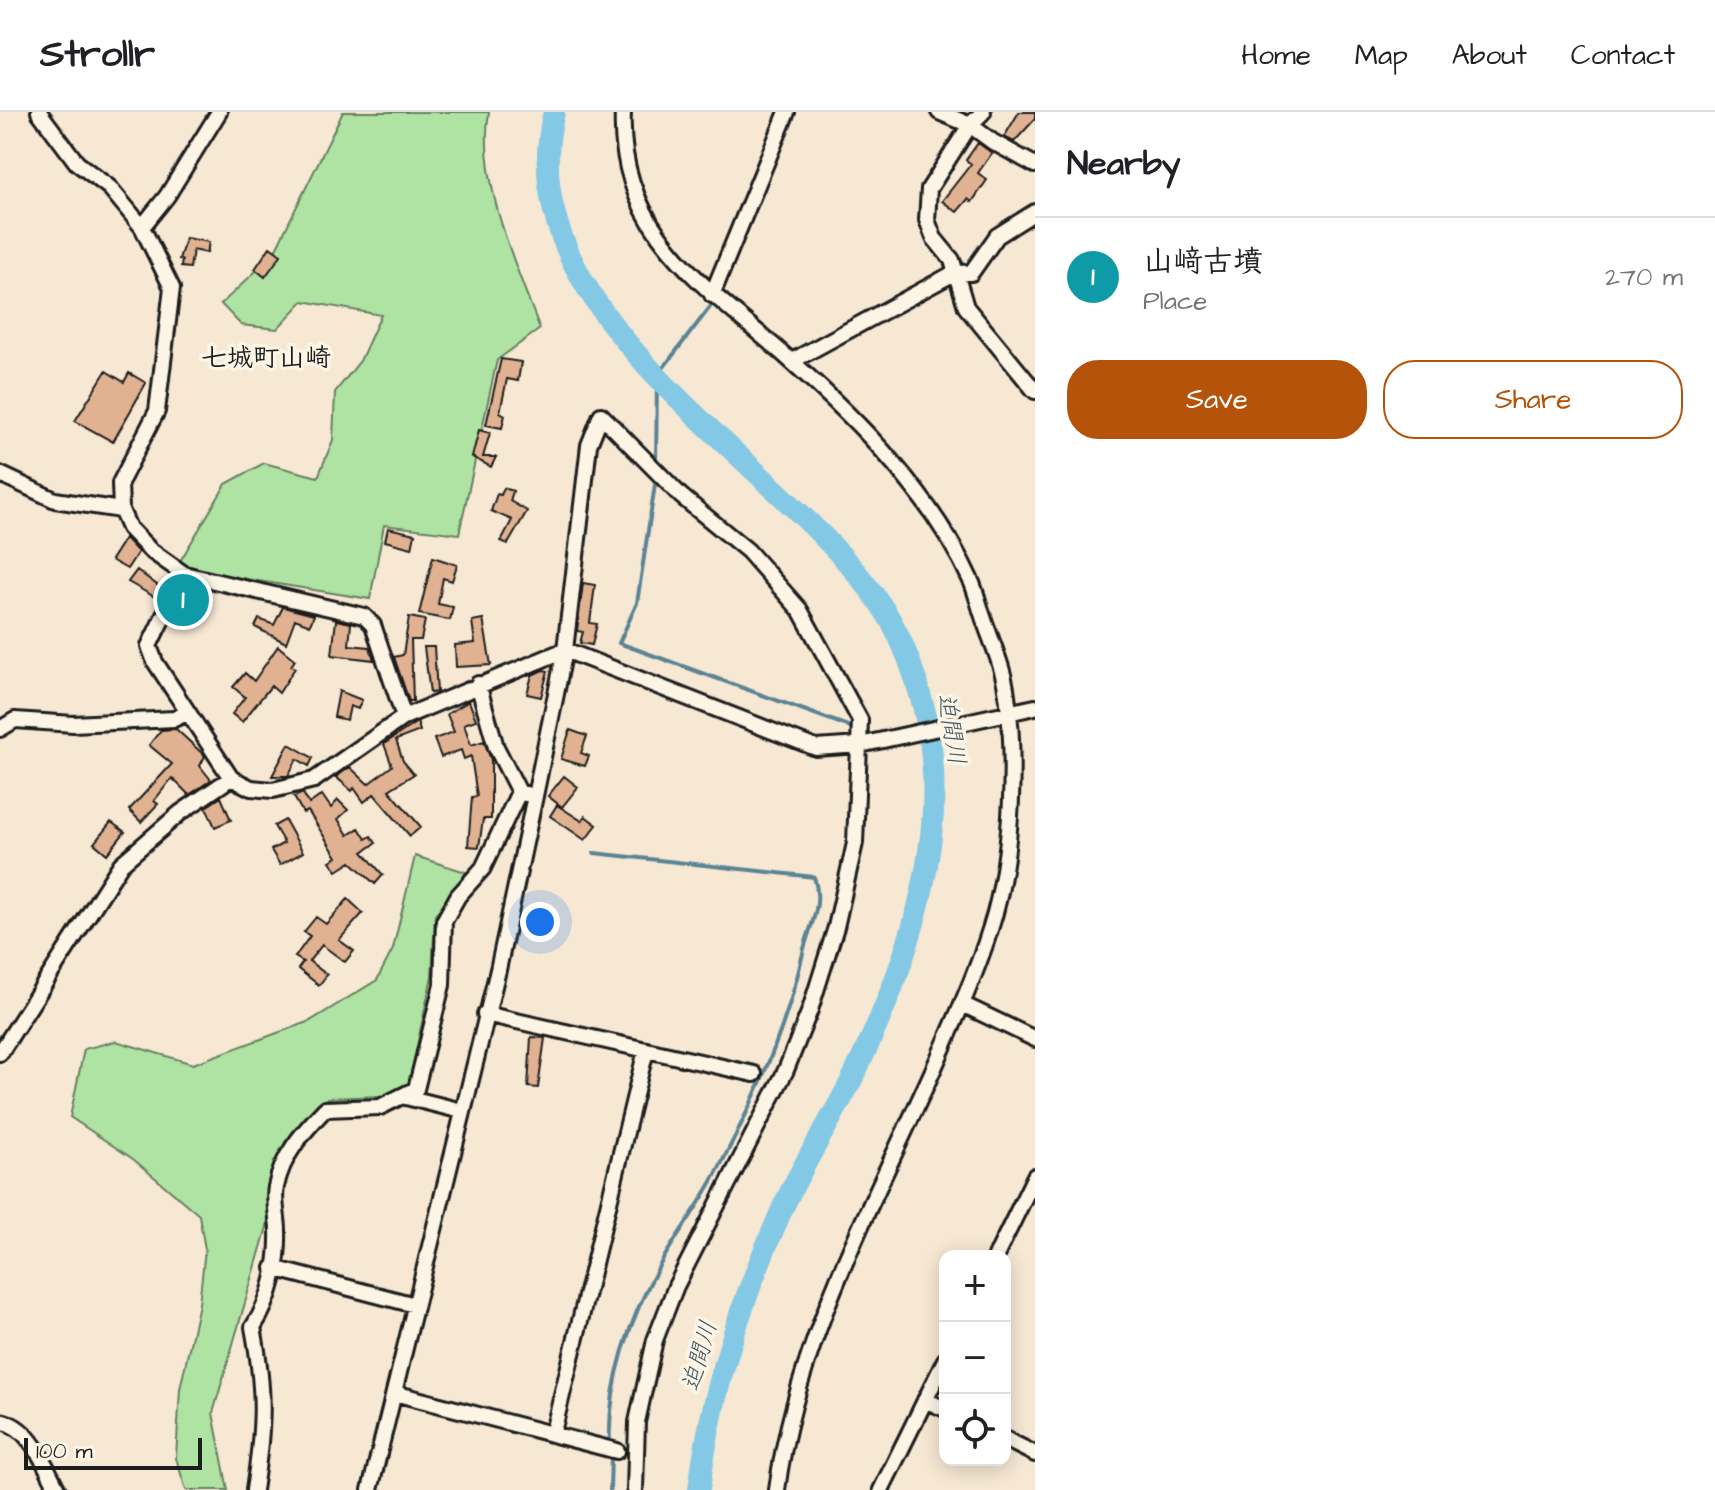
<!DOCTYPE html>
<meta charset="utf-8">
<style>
body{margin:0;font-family:"Architects Daughter","Klee One",sans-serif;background:#f6f6f6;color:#202124}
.controls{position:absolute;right:24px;bottom:24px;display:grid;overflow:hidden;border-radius:16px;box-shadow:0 4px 20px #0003}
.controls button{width:72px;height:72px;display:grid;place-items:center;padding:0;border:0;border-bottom:2px solid #e0e0e0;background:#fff;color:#202124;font:40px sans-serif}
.scale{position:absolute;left:24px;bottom:20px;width:178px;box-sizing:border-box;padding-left:8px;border:4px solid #1c1c1c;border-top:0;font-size:22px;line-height:28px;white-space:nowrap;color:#1c1c1c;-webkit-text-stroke:6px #fcf5e5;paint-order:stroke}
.you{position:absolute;left:540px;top:810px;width:28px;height:28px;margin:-20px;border:6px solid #fff;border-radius:50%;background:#1a73e8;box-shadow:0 0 0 12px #1a73e833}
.badge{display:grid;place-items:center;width:52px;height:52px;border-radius:50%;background:#b45309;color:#fff;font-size:26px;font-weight:700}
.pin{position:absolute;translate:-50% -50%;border:4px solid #fff;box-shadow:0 2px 8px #0006}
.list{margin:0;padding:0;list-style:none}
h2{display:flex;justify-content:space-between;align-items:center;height:104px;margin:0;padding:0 32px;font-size:34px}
h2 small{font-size:26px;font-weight:400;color:#757577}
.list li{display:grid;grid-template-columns:52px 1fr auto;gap:24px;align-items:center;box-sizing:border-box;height:120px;padding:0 32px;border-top:2px solid #e0e0e0}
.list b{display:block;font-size:30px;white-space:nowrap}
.list p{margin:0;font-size:26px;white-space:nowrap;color:#757577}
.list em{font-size:26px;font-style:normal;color:#757577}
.actions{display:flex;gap:16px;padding:24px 32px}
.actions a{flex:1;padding:18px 0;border:2px solid #b45309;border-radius:32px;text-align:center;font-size:28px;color:#b45309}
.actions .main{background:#b45309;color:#fff}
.icon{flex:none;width:44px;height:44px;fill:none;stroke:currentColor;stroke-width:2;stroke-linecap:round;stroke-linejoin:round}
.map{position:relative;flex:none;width:1035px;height:1378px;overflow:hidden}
header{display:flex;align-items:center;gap:48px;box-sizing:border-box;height:112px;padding:0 40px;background:#fff;border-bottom:2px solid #e0e0e0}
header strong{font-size:38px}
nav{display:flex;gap:44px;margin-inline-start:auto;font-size:28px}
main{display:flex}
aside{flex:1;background:#fff}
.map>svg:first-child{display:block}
.green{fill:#afe3a4;stroke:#668060;stroke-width:2}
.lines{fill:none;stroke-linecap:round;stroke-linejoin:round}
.stream{stroke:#5a8394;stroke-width:4}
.river{stroke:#83c8e4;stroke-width:22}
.building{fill:#e1b292;stroke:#1c1c1c;stroke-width:2}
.minor-casing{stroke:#1c1c1c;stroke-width:20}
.minor{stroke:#fcf5e5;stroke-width:14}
.labels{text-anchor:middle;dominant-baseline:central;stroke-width:7;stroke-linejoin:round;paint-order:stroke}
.water-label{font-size:24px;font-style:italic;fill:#405862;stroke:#fcf5e5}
.quarter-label{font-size:26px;font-weight:bold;fill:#1c1c1c;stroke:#fcf5e5}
</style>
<header>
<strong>Strollr</strong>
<nav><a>Home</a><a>Map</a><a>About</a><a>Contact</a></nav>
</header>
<main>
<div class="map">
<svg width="1035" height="1378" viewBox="0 0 1035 1378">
<rect width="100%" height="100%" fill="#f7e8d4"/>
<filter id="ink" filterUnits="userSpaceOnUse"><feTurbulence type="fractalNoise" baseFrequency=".0125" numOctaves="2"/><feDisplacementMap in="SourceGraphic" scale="16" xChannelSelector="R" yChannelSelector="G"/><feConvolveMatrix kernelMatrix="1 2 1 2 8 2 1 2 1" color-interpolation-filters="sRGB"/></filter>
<g filter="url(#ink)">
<path class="green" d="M343 0H489C477 68 516 154 540 217L497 248 459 422 384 413 370 487 216 462 179 451 226 372 264 351 318 365 333 328 335 280 360 249 381 203 303 189 277 217 241 213 221 192 273 143Z
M415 744 466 760 435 803 432 864 409 971 383 984 328 986 285 1030 273 1064 267 1115 213 1301 228 1378H186L176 1346 180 1277 199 1192 205 1137 199 1103 133 1047 70 1005 84 937 116 929 193 952 310 909 377 868 393 837Z"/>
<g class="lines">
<path class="stream" d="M956 145 964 151
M720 183 769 62
M656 353 657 264 714 190
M656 366 637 491 619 531 856 617
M883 621 926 610
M594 741 814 765C824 794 809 814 803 841 787 914 754 990 719 1056 703 1089 680 1118 662 1149 630 1204 607 1272 610 1334
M610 1378 611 1343"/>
<path class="river" d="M554 0C503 206 782 347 881 493 898 518 911 551 919 579 959 708 910 848 854 963 830 1012 798 1058 777 1109 739 1195 710 1284 699 1378"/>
</g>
<path class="building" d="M1019 0H1035V7L1014 30 1004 25Z
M978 31 992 41 978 61 987 68 972 90 968 87 957 100 942 89 971 52 966 48Z
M186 126 209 130 207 141 193 138 190 156 181 155 182 148 179 147Z
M270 135 281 143 265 165 255 157Z
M501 247 521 250 518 269 507 267 500 300 505 303 502 316 486 313Z
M106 259 124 270 129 261 146 271 113 330 75 309Z
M479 318 490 321 483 345H496L491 355 472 345Z
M504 376 513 379 510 389 527 399 508 432 501 429 512 408 491 399 497 382 501 383Z
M388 416 415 422 412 436 385 429Z
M125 426 138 440 127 457 111 448Z
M433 445 457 453 452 469 443 466 438 492 453 495 450 508 419 502Z
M137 458 165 479 160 488 128 470Z
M583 471 595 473 590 511 597 512 592 533 580 531 583 520 577 519Z
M283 495 314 503 310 513 295 507 286 531 255 515 259 507 274 513Z
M409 505 425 508 421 528H411L413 589H409L394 545 403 543Z
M483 507 491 553 456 555 455 533 475 531 472 509Z
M336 508 351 511 349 533 370 535 374 548 332 543Z
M278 534 295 548 291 554 295 556 279 581 271 574 242 610 232 602 245 585 233 575 245 561 254 569Z
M424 535H434L437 580 430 581Z
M543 558 548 559 541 585 527 582 532 563Z
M339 579 362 588 358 597 350 594 347 608 334 605Z
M469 589 476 608 464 612 471 633 484 629 491 648V707H483L479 735 468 734 472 685 477 684 471 644 464 647 461 638 441 645 434 627 454 620 447 602Z
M417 610 420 619 396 628 403 649 414 662 389 678 421 715 410 724 374 682 364 690 354 676 352 679 336 665 350 655 368 672 392 654 384 632Z
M176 617 205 644 200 654 211 668 189 683 172 666 154 689 158 692 141 710 129 698 172 652 149 633 161 618Z
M570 618 587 624 581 641 589 644 585 654 561 647Z
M289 632 313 646 309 654 297 647 288 664H272Z
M564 664 578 675 562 695 548 684Z
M303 681 309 692 322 683 331 696 338 688 348 698 338 707 348 723 359 716 366 727 371 724 376 731 363 740 383 763 375 772 351 750 337 759 330 749 337 745 308 699 303 701 294 685Z
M221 685 231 708 215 715 206 695Z
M557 693 582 709 585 704 597 713 585 728 550 704Z
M285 708 303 740 280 753 271 738 284 731 274 714Z
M111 710 125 720 107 742 94 731Z
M348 787 363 801 339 828 354 839 345 850 322 833 309 849 327 863 319 873 298 857 303 850 295 845 310 824 304 820 316 805 326 812Z
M531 925 545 926 538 976 528 975Z"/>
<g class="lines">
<g class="minor-casing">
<path id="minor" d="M39 0 77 51 110 76 142 115 172 176 157 299 120 371 121 398 129 416 150 438 184 462 364 504 373 513 404 605
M623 0C617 123 710 176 790 248 860 310 933 384 972 471 978 486 981 501 987 516 995 538 1004 559 1007 583 1016 648 1012 737 995 801 981 851 959 899 938 947 877 1084 796 1229 777 1378
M939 0 970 13 993 30 1035 53
M983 0 970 13 929 77 927 108 934 126 952 148 966 195 1035 279
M142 115 167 84 219 0
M712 183 787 0
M792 249 956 160 971 161 997 124 1035 100
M0 362 55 388 121 398
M184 462 149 534 155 550 231 666 251 676 273 678 314 668 404 605 565 538 816 636 860 633 1035 595
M478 572 496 635 519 680 526 682
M0 617 15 608 73 612 174 607 187 601
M962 892 1035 927
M485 902 754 962
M0 941 121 752 180 701 231 666
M406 985 462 999
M996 1144 1035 1064
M273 1156 415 1193
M394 1281 617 1339
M925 1288 945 1297
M0 1309C31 1314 45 1354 58 1378
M553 1320 646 938
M1005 1327 1035 1342
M254 1378C264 1312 265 1280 253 1215 271 1188 279 1152 278 1119 278 1105 273 1089 276 1075 282 1043 304 1019 325 997L380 995 416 977 442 873 444 809 458 784 483 756 519 680
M370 1378 498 858 535 684 565 538 589 333 601 303 681 384 748 439 800 498 860 608 855 731 836 815 810 898 786 958 676 1174 655 1228 637 1310 635 1378
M881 1378 945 1248"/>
</g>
<use href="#minor" class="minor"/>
</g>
</g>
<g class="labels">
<g class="water-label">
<text transform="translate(951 617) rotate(81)">迫間川</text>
<text transform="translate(700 1244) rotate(-74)">迫間川</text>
</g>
<g class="quarter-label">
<text x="266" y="246">七城町山崎</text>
</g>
</g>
</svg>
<div class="controls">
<button>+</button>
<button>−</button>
<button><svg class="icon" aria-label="locate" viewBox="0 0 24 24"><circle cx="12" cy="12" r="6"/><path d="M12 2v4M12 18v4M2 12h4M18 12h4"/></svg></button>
</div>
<div class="scale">100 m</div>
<div class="you"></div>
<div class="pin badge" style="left:183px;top:488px;background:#0f9aa8">1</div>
</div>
<aside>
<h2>Nearby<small></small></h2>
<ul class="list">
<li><span class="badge" style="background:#0f9aa8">1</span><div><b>山﨑古墳</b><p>Place</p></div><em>270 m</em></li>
</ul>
<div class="actions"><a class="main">Save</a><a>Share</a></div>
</aside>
</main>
